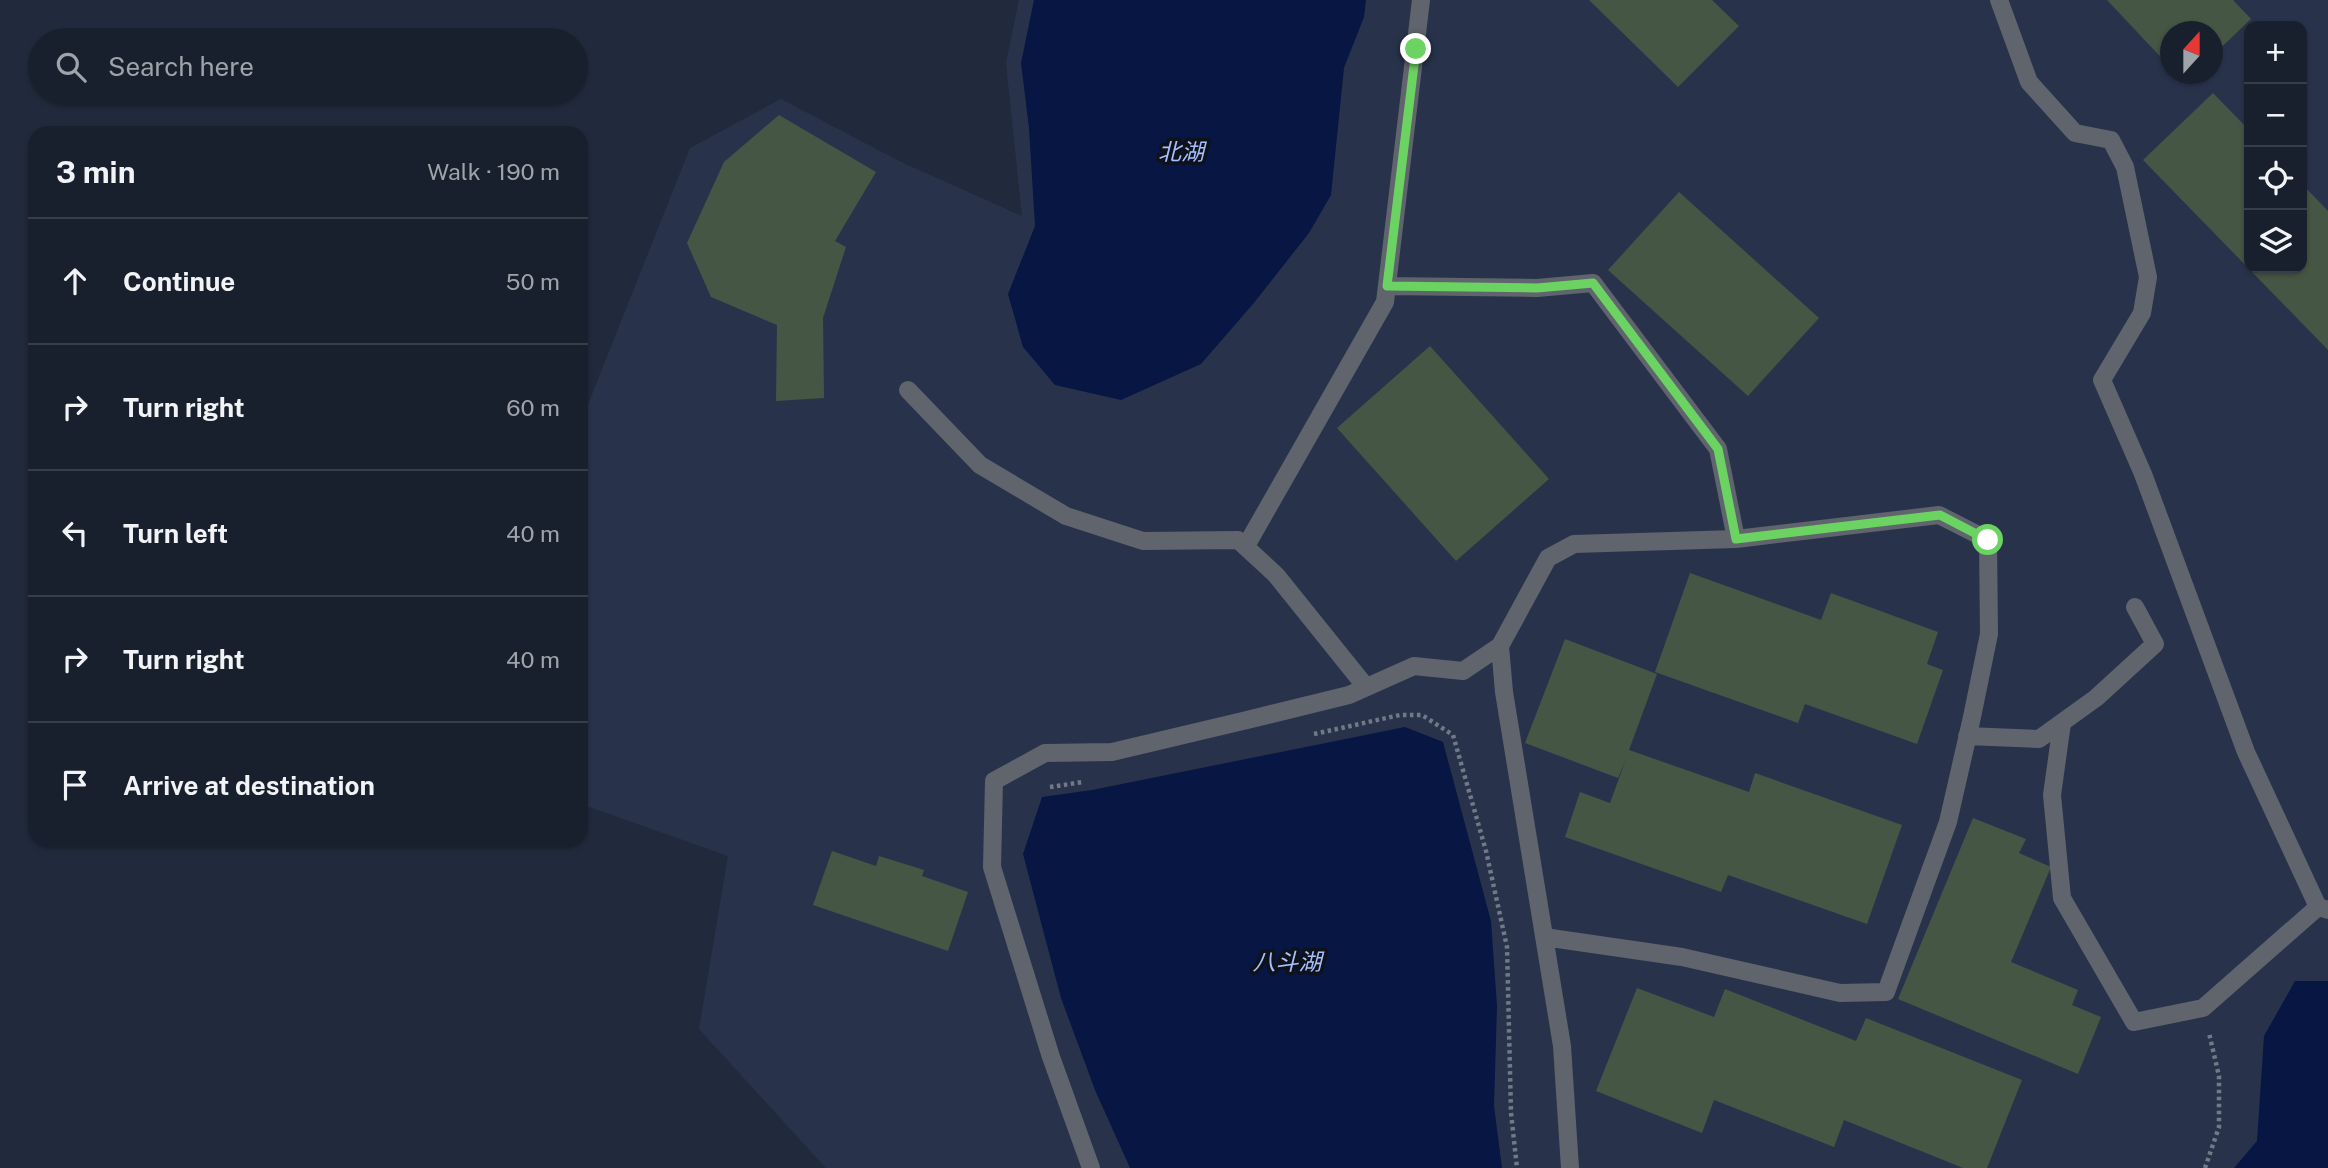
<!DOCTYPE html>
<meta charset="utf-8">
<style>
body{margin:0;font-family:"Public Sans","Noto Sans SC",sans-serif;background:#262d39;color:#f1f3f6}
.controls{position:absolute;right:21px;top:21px;display:grid;overflow:hidden;border-radius:14px;box-shadow:0 2px 5px #0004}
.controls button{width:63px;height:63px;display:grid;place-items:center;padding:0;border:0;border-bottom:2px solid #373e49;background:#19202d;color:#f1f3f6;font:35px sans-serif}
.compass{position:absolute;left:2160px;top:21px;width:63px;height:63px;border-radius:50%;background:#19202d;box-shadow:0 2px 5px #0004;rotate:21deg}
.stop{position:absolute;width:21px;height:21px;margin:-16px;border:5px solid #6bd362;border-radius:50%;background:#fff}
.stop.end{background:#6bd362;border-color:#fff;box-shadow:0 2px 7px #0008}
.list{margin:0;padding:0;list-style:none}
h2{display:flex;justify-content:space-between;align-items:center;height:91px;margin:0;padding:0 28px;font-size:30px}
h2 small{font-size:23px;font-weight:400;color:#9fa3aa}
.list li{display:grid;grid-template-columns:46px 1fr auto;gap:21px;align-items:center;box-sizing:border-box;height:126px;padding:0 28px;border-top:2px solid #373e49}
.list b{display:block;font-size:26px;white-space:nowrap}
.list em{font-size:23px;font-style:normal;color:#9fa3aa}
.icon{flex:none;width:38px;height:38px;fill:none;stroke:currentColor;stroke-width:2;stroke-linecap:round;stroke-linejoin:round}
.map{position:relative;flex:none;width:2328px;height:1168px;overflow:hidden}
.search{position:absolute;background:#19202d;box-shadow:0 2px 5px #0004;left:28px;top:28px;width:560px;height:77px;display:flex;align-items:center;gap:18px;box-sizing:border-box;padding:0 24px;border-radius:38px;color:#9fa3aa;font-size:26px}
.panel{position:absolute;background:#19202d;box-shadow:0 2px 5px #0004;left:28px;top:126px;width:560px;height:721px;border-radius:21px}
.map>svg:first-child{display:block}
.built{fill:#28334b;fill-rule:evenodd}
.water{fill:#071642}
.building{fill:#465644}
.lines{fill:none;stroke-linecap:round;stroke-linejoin:round}
.path{stroke:#717887;stroke-width:4.5;stroke-dasharray:3.5 3.5;stroke-linecap:butt}
.minor{stroke:#60646d;stroke-width:18}
.route{stroke:#6bd362;stroke-width:9}
.labels{text-anchor:middle;dominant-baseline:central;stroke-width:7;stroke-linejoin:round;paint-order:stroke}
.water-label{font-size:23px;font-style:italic;fill:#a5c1ff;stroke:#0f121a}
</style>
<div class="map">
<svg width="2328" height="1168" viewBox="0 0 2328 1168">
<rect width="100%" height="100%" fill="#212a3c"/>
<path class="built" d="M1019 0H2328V1168H826L699 1029 728 856 581 804V422L690 148 781 99 901 162 1022 216 1006 63ZM2249 26H2302V268H2249ZM2170 32H2212V74H2170Z"/>
<path class="water" d="M1034 0H1366L1364 17 1344 68 1331 195 1309 233 1253 304 1201 364 1121 400 1055 385 1023 347 1008 294 1035 226 1029 128 1021 63Z
M1405 727 1443 742 1491 921 1497 1006 1494 1106 1502 1168H1130L1095 1090 1061 998 1023 854 1042 797 1092 790Z
M2295 981H2328V1168H2234L2257 1141 2264 1036Z"/>
<path class="building" d="M1589 0H1712L1739 26 1678 87Z
M2107 0H2233L2251 19 2212 56V32H2170V67Z
M2213 93 2249 130V268H2302V184L2328 211V350L2143 160Z
M779 115 876 172 835 241 846 247 823 318 824 398 776 401 777 325 711 297 687 243 724 162Z
M1679 192 1819 318 1748 396 1608 270Z
M1430 346 1549 479 1456 561 1337 428Z
M1690 573 1821 620 1831 593 1938 632 1927 664 1943 670 1917 744 1805 704 1798 723 1655 672Z
M1565 639 1657 674 1629 750 1749 792 1755 773 1902 825 1867 924 1728 875 1721 892 1565 837 1580 792 1610 803 1626 759 1618 778 1525 743Z
M1973 818 2026 839 2019 853 2051 867 2011 962 2078 990 2072 1005 2101 1017 2078 1074 1898 999Z
M832 851 876 866 879 856 924 870 922 876 968 892 948 951 813 905Z
M1637 988 1714 1017 1725 989 1856 1041 1866 1018 2022 1080 1987 1168H1963L1844 1120 1834 1147 1714 1100 1702 1133 1596 1091Z"/>
<g class="lines">
<path class="path" d="M1314 734 1400 715H1422L1453 735 1486 851 1507 947 1511 1113 1517 1168
M1050 787 1083 782
M2205 1168 2219 1127V1076L2209 1033"/>
<path class="minor" d="M1999 0 2029 82 2075 133 2111 140 2125 167 2148 277 2142 313 2102 380 2143 474 2246 752 2318 907 2328 910
M1387 286 1537 288 1593 283 1718 449 1736 539
M908 390 980 465 1066 516 1143 541 1238 540 1276 575 1366 687
M1246 546 1385 302 1421 0
M1500 646 1548 558 1574 544 1736 539 1939 515 1988 540 1989 634 1972 717 1948 822 1886 992 1840 993 1682 957 1544 937
M2062 723 2052 795 2062 898 2134 1022 2203 1008 2318 907
M1967 736 2039 739 2096 698 2155 644 2135 607
M1091 1168 1051 1057 992 867 994 781 1045 753 1112 752 1247 720 1349 695 1414 666 1463 671 1500 646 1504 692 1562 1046 1570 1168"/>
</g>
<g class="lines">
<path class="route" d="M1416 49 1387 286 1537 288 1593 283 1718 449 1736 539 1940 515 1988 540"/>
</g>
<g class="labels">
<g class="water-label">
<text x="1181" y="151">北湖</text>
<text x="1287" y="961">八斗湖</text>
</g>
</g>
</svg>
<div class="controls">
<button>+</button>
<button>−</button>
<button><svg class="icon" aria-label="locate" viewBox="0 0 24 24"><circle cx="12" cy="12" r="6"/><path d="M12 2v4M12 18v4M2 12h4M18 12h4"/></svg></button>
<button><svg class="icon" aria-label="layers" viewBox="0 0 24 24"><path d="M12 4l9 5-9 5-9-5zM3 14l9 5 9-5"/></svg></button>
</div>
<svg class="compass" viewBox="-18 -18 36 36"><path d="M0-13l5 13h-10z" fill="#e53935"/><path d="M0 13l5-13h-10z" fill="#9fa3aa"/></svg>
<div class="stop" style="left:1988px;top:540px"></div>
<div class="stop end" style="left:1416px;top:49px"></div>
<div class="search"><svg class="icon" aria-label="search" viewBox="0 0 24 24"><circle cx="10" cy="10" r="6"/><path d="M15 15l6 6"/></svg>Search here</div>
<section class="panel">
<h2>3 min<small>Walk · 190 m</small></h2>
<ul class="list">
<li><svg class="icon" aria-label="ahead" viewBox="0 0 24 24"><path d="M12 20V5M6 11l6-6 6 6"/></svg><div><b>Continue</b></div><em>50 m</em></li>
<li><svg class="icon" aria-label="right" viewBox="0 0 24 24"><path d="M7 20v-9h11M14 6l5 5-5 5"/></svg><div><b>Turn right</b></div><em>60 m</em></li>
<li><svg class="icon" aria-label="left" viewBox="0 0 24 24"><path d="M17 20v-9H6M10 6l-5 5 5 5"/></svg><div><b>Turn left</b></div><em>40 m</em></li>
<li><svg class="icon" aria-label="right" viewBox="0 0 24 24"><path d="M7 20v-9h11M14 6l5 5-5 5"/></svg><div><b>Turn right</b></div><em>40 m</em></li>
<li><svg class="icon" aria-label="arrive" viewBox="0 0 24 24"><path d="M6 21V4h12l-3 4 3 4H6"/></svg><div><b>Arrive at destination</b></div></li>
</ul>
</section>
</div>
